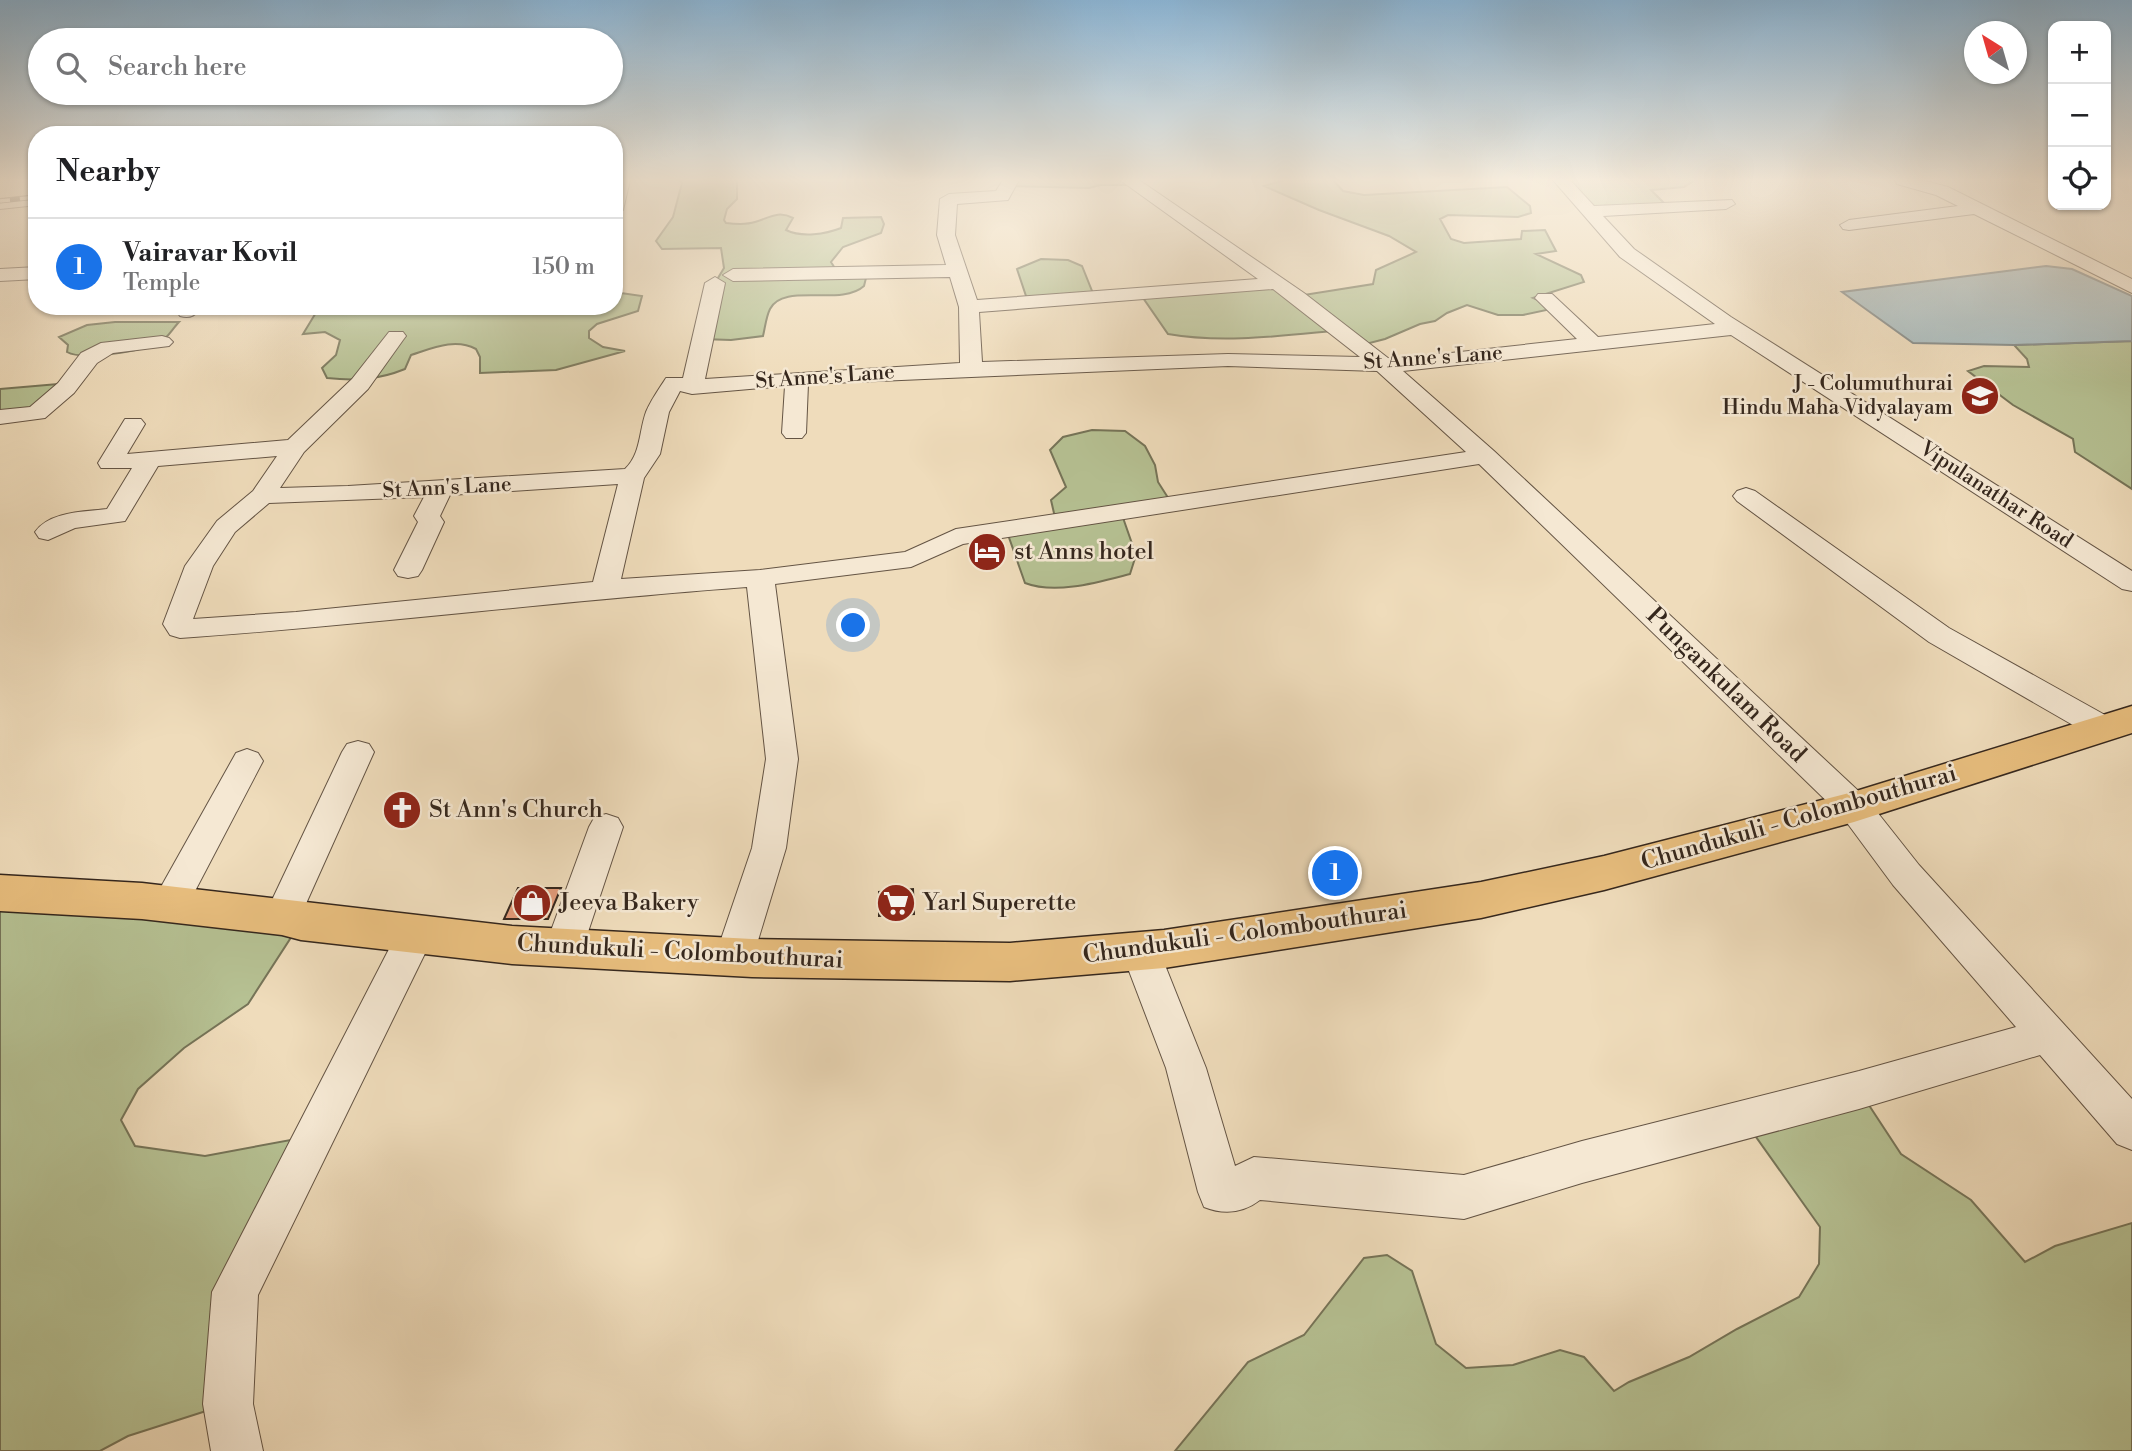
<!DOCTYPE html>
<meta charset="utf-8">
<style>
body{margin:0;font-family:"Libre Bodoni",serif;background:#f2f2f2;color:#202124}
.controls{position:absolute;right:21px;top:21px;display:grid;overflow:hidden;border-radius:14px;box-shadow:0 2px 5px #0004}
.controls button{width:63px;height:63px;display:grid;place-items:center;padding:0;border:0;border-bottom:2px solid #e0e0e0;background:#fff;color:#202124;font:35px sans-serif}
.compass{position:absolute;left:1964px;top:21px;width:63px;height:63px;border-radius:50%;background:#fff;box-shadow:0 2px 5px #0004;rotate:323deg}
.you{position:absolute;left:854px;top:626px;width:24px;height:24px;margin:-18px;border:5px solid #fff;border-radius:50%;background:#1a73e8;box-shadow:0 0 0 10px #1a73e833}
.badge{display:grid;place-items:center;width:46px;height:46px;border-radius:50%;background:#1a73e8;color:#fff;font-size:23px;font-weight:700}
.pin{position:absolute;translate:-50% -50%;border:4px solid #fff;box-shadow:0 2px 7px #0006}
.list{margin:0;padding:0;list-style:none}
h2{display:flex;justify-content:space-between;align-items:center;height:91px;margin:0;padding:0 28px;font-size:30px}
h2 small{font-size:23px;font-weight:400;color:#757577}
.list li{display:grid;grid-template-columns:46px 1fr auto;gap:21px;align-items:center;box-sizing:border-box;height:98px;padding:0 28px;border-top:2px solid #e0e0e0}
.list b{display:block;font-size:26px;white-space:nowrap}
.list p{margin:0;font-size:23px;white-space:nowrap;color:#757577}
.list em{font-size:23px;font-style:normal;color:#757577}
.icon{flex:none;width:38px;height:38px;fill:none;stroke:currentColor;stroke-width:2;stroke-linecap:round;stroke-linejoin:round}
.map{position:relative;flex:none;width:2132px;height:1451px;overflow:hidden}
.search{position:absolute;background:#fff;box-shadow:0 2px 5px #0004;left:28px;top:28px;width:595px;height:77px;display:flex;align-items:center;gap:18px;box-sizing:border-box;padding:0 24px;border-radius:38px;color:#757577;font-size:26px}
.panel{position:absolute;background:#fff;box-shadow:0 2px 5px #0004;left:28px;top:126px;width:595px;height:189px;border-radius:28px}
.map>svg:first-child{display:block}
.green{fill:#b6c193;stroke:#767458;stroke-width:2}
.water{fill:#a1b8bd;stroke:#767e7d;stroke-width:2}
.building{fill:#e39c7a;stroke:#35271d;stroke-width:2}
.lines{fill:none;stroke-linecap:round;stroke-linejoin:round}
.minor-casing{stroke:#645444;stroke-width:2}
.major-casing{stroke:#35271d;stroke-width:3}
.minor{fill:#f5e8d3;fill-rule:evenodd}
.major{fill:#e8be7e;fill-rule:evenodd}
.rail-casing{stroke:#35271d;stroke-width:5}
.rail{stroke:#f5e8d3;stroke-width:3.5;stroke-dasharray:10;stroke-linecap:butt}
.labels{text-anchor:middle;dominant-baseline:central;stroke-width:5;stroke-linejoin:round;paint-order:stroke}
.far-street-label{font-size:21px;fill:#35271d;stroke:#f5e8d3}
.far-poi-label{font-size:21px;fill:#35271d;stroke:#f5e8d3;text-anchor:end}
.poi-label{font-size:24px;fill:#35271d;stroke:#f5e8d3;text-anchor:start}
.street-label{font-size:24px;fill:#35271d;stroke:#f5e8d3}
</style>
<div class="map">
<svg width="2132" height="1451" viewBox="0 0 2132 1451">
<rect width="100%" height="100%" fill="#efdcbb"/>
<filter id="stains"><feTurbulence type="fractalNoise" baseFrequency=".00286" numOctaves="4"/><feColorMatrix values="0 0 0 0 .2 0 0 0 0 .09 0 0 0 0 .02 0 0 0 .5 -.17"/></filter>
<radialGradient id="worn" r=".72"><stop offset=".6" stop-color="#630" stop-opacity="0"/><stop offset="1" stop-color="#630" stop-opacity=".3"/></radialGradient>
<path class="green" d="M679 180H737V199L727 209 724 220 726 223C735 224 746 225 755 222 769 218 778 210 793 218L786 230C802 238 826 234 841 228L843 218 881 217 884 224 881 233 843 247 831 262 836 270 866 278 864 286C841 307 783 282 770 309 766 317 765 328 763 336L731 340 702 339 715 283 724 268 721 248 662 249 656 241 673 217 682 183Z
M1011 180H1128L1136 185H1100L1089 188 1009 186Z
M1285 180H1333L1343 191 1364 195 1507 187 1530 206 1531 213 1518 217 1448 215 1440 219 1451 239 1464 243 1521 239 1522 231 1545 230 1556 251 1536 254 1581 275 1584 282 1533 298 1556 308 1523 315H1498L1467 305 1447 313 1435 321 1420 324 1385 339 1362 345 1344 330C1287 335 1225 344 1168 334L1139 292 1284 280 1304 295 1373 284 1376 270 1416 252 1389 236 1319 210 1264 186Z
M1561 180H1695L1684 187 1651 190 1668 207 1588 212Z
M1041 259 1068 260 1082 266 1094 296 1028 302 1017 269Z
M614 292 642 296 638 311 597 324 589 331V338L603 347 625 351 556 370 480 373V357L476 349C455 338 433 348 411 355L405 369C378 380 355 381 327 378L322 368 336 355 340 340 325 332 303 334 320 306H614Z
M115 322H179C173 328 167 339 160 342 142 351 83 361 67 352L68 345 59 337 87 325Z
M2132 341V489L2075 452 2073 439 2013 405 1968 371 1984 366 2029 367 2027 359 2014 345Z
M70 383 48 402 0 417V389Z
M1092 430 1125 431 1145 446 1155 465 1158 482 1172 504 1121 512 1136 555 1130 574C1099 582 1056 595 1025 583L1006 529 1056 522 1051 500 1066 487 1050 450 1063 437Z
M0 893 301 922 248 1004 184 1048 138 1089 121 1120 135 1146 205 1156 312 1136 235 1292 228 1404 128 1436 100 1451H0Z
M1859 1090 1901 1154 1971 1200 2025 1262 2055 1246 2132 1223V1451H1175L1248 1362 1304 1335 1364 1258 1387 1255 1412 1271 1436 1344 1466 1368 1513 1365 1560 1350 1584 1357 1614 1391 1629 1382 1689 1357 1737 1329 1799 1297 1819 1264 1820 1227 1744 1120Z"/>
<path class="water" d="M2046 266 2072 269 2132 296V341L2014 345 1913 343 1842 292Z"/>
<path class="building" d="M518 888H561L548 919H504Z
M913 889 914 914 879 916V892Z"/>
<g class="lines">
<g class="minor-casing">
<path id="minor" d="M614 180H630L623 210 614 215Z
M1003 180H1019L1008 200 957 204 955 235 977 300 1258 279 1120 180H1139L1304 293 1388 358 1396 359 1577 339 1535 298 1538 294H1552L1598 337 1715 324 1620 257 1553 180H1570L1594 206 1732 200 1735 204 1726 209 1603 216 1634 249 1731 317 2132 571V591L2122 589 1731 335 1403 371 1494 451 1866 798 1919 865 2132 1099V1150L2117 1144 2040 1055 1859 1109 1582 1183 1464 1219 1260 1200C1243 1213 1224 1215 1204 1207L1198 1192 1166 1068 1121 950 1127 939 1140 934 1153 939 1159 950 1206 1068 1235 1166 1254 1157 1464 1175 1582 1141 1859 1071 2016 1027 1893 885 1842 816 1479 464 963 544 911 567 775 584 798 759 786 848 753 957 747 968 734 973 721 968 715 957 752 848 766 759 747 587C558 601 369 625 180 638L170 635 163 624 185 566 217 521 253 491 277 456 158 466 125 521 75 528 48 540 39 538 35 532C50 511 84 512 107 509L132 468H101L98 463 125 419H141L145 424 127 454 288 440 352 379 389 332H403L406 336 403 340 368 389 304 452 280 488 348 486 625 469C641 454 639 431 646 412 651 400 659 389 666 378H683L705 283 715 277 725 283 705 379 960 363 959 307 950 277 733 281 723 275 733 269 946 265 937 235 940 199 949 194 996 191ZM1273 289 1360 357 1228 354 982 362 979 312ZM1228 366 1377 371 1466 452 956 529 905 552 760 570 621 579 644 478 660 454 669 412 680 391 692 394 785 386 782 433 786 438H802L806 433 808 384ZM618 484 593 582 296 612 193 619 213 566 235 532 269 503 424 497 414 516 418 522 394 570 398 576 408 578 418 576 422 570 444 522 440 516 450 495Z
M1895 180H1921L1948 187 2132 279V293L1974 214 1849 230 1843 229 1840 225 1849 220 1958 206 1936 195 1897 184Z
M37 195V205L0 209V199Z
M37 267V279L0 281V269Z
M181 306H203C196 315 191 319 180 316L177 312Z
M162 336 169 338 173 342 169 346 113 353 97 363 74 393 45 418 0 424V410L30 407 58 383 81 353 101 343Z
M1746 488 1755 491 1949 628 2114 720 2119 728 2114 736 2103 739 2092 736 1929 642 1737 501 1733 496 1737 491Z
M358 741 369 744 374 752 300 917 295 928 282 932 269 928 264 917 342 752 347 744Z
M247 749 258 753 263 761 183 914 170 919 157 914 152 904 157 894 236 753Z
M606 814 618 818 623 827 583 947 577 958 564 963 551 958 545 947 589 827 594 818Z
M416 918 429 922 435 933 258 1295 253 1404 263 1451H211L203 1404 212 1292 403 922Z"/>
</g>
<g class="major-casing">
<path id="major" d="M2132 706V733L1854 822 1604 890 1481 918 1164 968 1010 981 752 977 512 964 301 940 282 935 142 919 0 911V875L142 883 512 926 752 939 1010 943 1164 930 1481 882 1604 856 1853 792Z"/>
</g>
<use href="#minor" class="minor"/>
<use href="#major" class="major"/>
<g class="rail-casing">
<path id="rail" d="M0 201 37 197"/>
</g>
<use href="#rail" class="rail"/>
</g>
<linearGradient id="sky" x2="0" y2="1"><stop stop-color="#8bb6d7"/><stop offset="0.47" stop-color="#f8efe0"/><stop offset="1" stop-color="#f8efe0" stop-opacity="0"/></linearGradient>
<rect width="2132" height="383" fill="url(#sky)"/>
<defs>
<g id="school-disc" transform="scale(2.0125)"><circle r="9.5" fill="#8f2418" stroke="#f5e8d3"/><path d="M0-5L7-2L0 1L-7-2ZM-4 1L0 2.5L4 1V4Q0 6-4 4Z" fill="#fff"/></g>
<g id="hotel-disc" transform="scale(2.0125)"><circle r="9.5" fill="#8f2418" stroke="#f5e8d3"/><path d="M-6-4.5h1.5V1H6V5H4.5V3h-9V5H-6ZM-4 0a1.8 1.8 0 1 1 3.6 0ZM.5 0V-2.5h3Q6-2.5 6 0Z" fill="#fff"/></g>
<g id="church-disc" transform="scale(2.0125)"><circle r="9.5" fill="#8f2418" stroke="#f5e8d3"/><path d="M-1.2-6h2.4v3.5h3.3v2.4h-3.3V6h-2.4V-.1h-3.3v-2.4h3.3Z" fill="#fff"/></g>
<g id="shop-disc" transform="scale(2.0125)"><circle r="9.5" fill="#8f2418" stroke="#f5e8d3"/><path d="M-5-2.5h2.3a2.7 3.5 0 0 1 5.4 0H5L5.5 6h-11ZM-1.5-2.5h3a1.5 2.3 0 0 0-3 0Z" fill="#fff"/></g>
<g id="supermarket-disc" transform="scale(2.0125)"><circle r="9.5" fill="#8f2418" stroke="#f5e8d3"/><path d="M-6-5.5h2.5l.6 2H6L4.5 2H-2.5L-4.4-4H-6ZM-1.5 3.2a1.3 1.3 0 1 0 .1 0ZM3 3.2a1.3 1.3 0 1 0 .1 0Z" fill="#fff"/></g>
</defs>
<g fill-rule="evenodd">
<use href="#school-disc" x="1980" y="396"/>
<use href="#hotel-disc" x="987" y="552"/>
<use href="#church-disc" x="402" y="810"/>
<use href="#shop-disc" x="532" y="903"/>
<use href="#supermarket-disc" x="896" y="903"/>
</g>
<g class="labels">
<g class="far-street-label">
<text transform="translate(1433 358) rotate(-4)">St Anne's Lane</text>
<text transform="translate(825 377) rotate(-4)">St Anne's Lane</text>
<text transform="translate(447 488) rotate(-3)">St Ann's Lane</text>
<text transform="translate(1996 495) rotate(33)">Vipulanathar Road</text>
</g>
<g class="far-poi-label">
<text x="1953" y="384">J - Columuthurai<tspan x="1953" dy="24">Hindu Maha Vidyalayam</tspan></text>
</g>
<g class="poi-label">
<text x="1014" y="552">st Anns hotel</text>
<text x="429" y="810">St Ann's Church</text>
<text x="559" y="903">Jeeva Bakery</text>
<text x="923" y="903">Yarl Superette</text>
</g>
<g class="street-label">
<text transform="translate(1726 685) rotate(44)">Pungankulam Road</text>
<text transform="translate(1799 818) rotate(-16)">Chundukuli - Colombouthurai</text>
<text transform="translate(1245 933) rotate(-8)">Chundukuli - Colombouthurai</text>
<text transform="translate(680 952) rotate(3)">Chundukuli - Colombouthurai</text>
</g>
</g>
<rect width="100%" height="100%" filter="url(#stains)"/>
<rect width="100%" height="100%" fill="url(#worn)"/>
</svg>
<div class="controls">
<button>+</button>
<button>−</button>
<button><svg class="icon" aria-label="locate" viewBox="0 0 24 24"><circle cx="12" cy="12" r="6"/><path d="M12 2v4M12 18v4M2 12h4M18 12h4"/></svg></button>
</div>
<svg class="compass" viewBox="-18 -18 36 36"><path d="M0-13l5 13h-10z" fill="#e53935"/><path d="M0 13l5-13h-10z" fill="#757577"/></svg>
<div class="you"></div>
<div class="pin badge" style="left:1335px;top:873px">1</div>
<div class="search"><svg class="icon" aria-label="search" viewBox="0 0 24 24"><circle cx="10" cy="10" r="6"/><path d="M15 15l6 6"/></svg>Search here</div>
<section class="panel">
<h2>Nearby<small></small></h2>
<ul class="list">
<li><span class="badge">1</span><div><b>Vairavar Kovil</b><p>Temple</p></div><em>150 m</em></li>
</ul>
</section>
</div>
